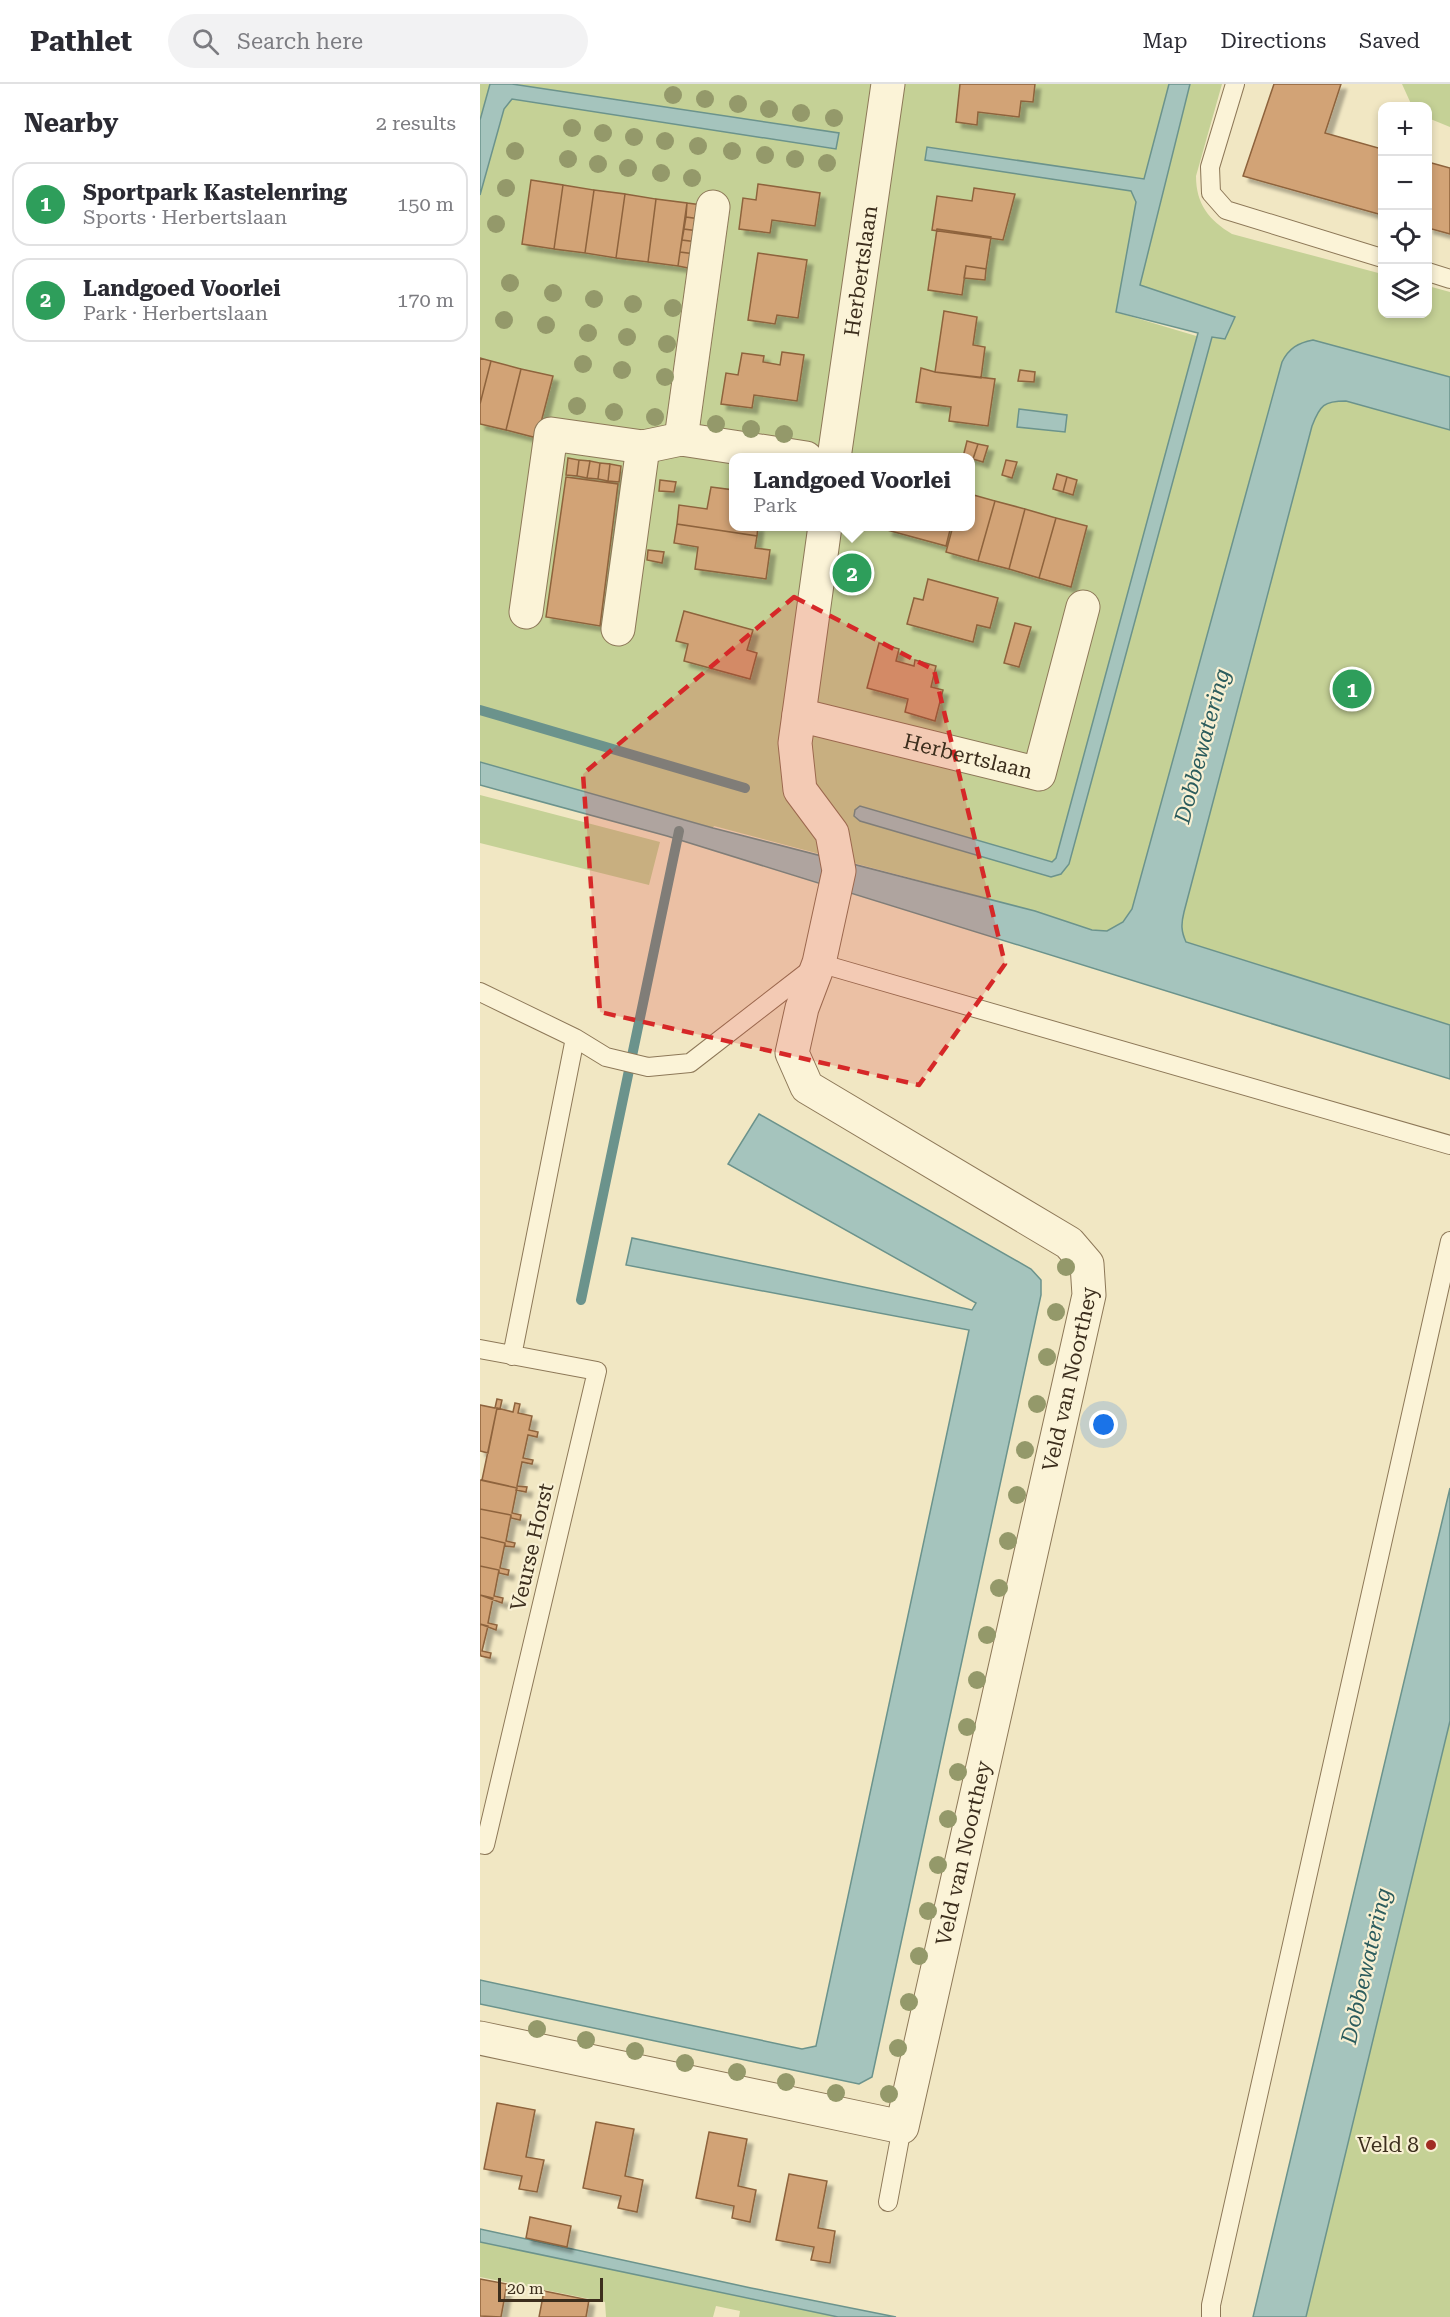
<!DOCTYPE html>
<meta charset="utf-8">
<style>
body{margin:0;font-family:"Roboto Serif",serif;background:#f2f2f3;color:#2b2b33}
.controls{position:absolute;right:18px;top:18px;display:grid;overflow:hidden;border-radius:12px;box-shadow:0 3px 9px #0003}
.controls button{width:54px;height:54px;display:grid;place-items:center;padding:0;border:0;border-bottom:2px solid #e1e1e2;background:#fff;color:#2b2b33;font:30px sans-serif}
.scale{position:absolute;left:18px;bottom:15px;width:105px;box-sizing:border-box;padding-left:6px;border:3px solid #3c2e1d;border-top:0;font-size:16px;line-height:21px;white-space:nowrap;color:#3c2e1d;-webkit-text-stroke:4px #f8f0d3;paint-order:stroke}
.you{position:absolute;left:624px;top:1341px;width:21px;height:21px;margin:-15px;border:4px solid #fff;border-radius:50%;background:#1a73e8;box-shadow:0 0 0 9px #1a73e833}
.badge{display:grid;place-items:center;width:39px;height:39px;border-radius:50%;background:#ea580c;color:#fff;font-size:20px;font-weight:700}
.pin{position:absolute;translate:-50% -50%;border:3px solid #fff;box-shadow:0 2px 6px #0006}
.popup{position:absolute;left:249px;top:369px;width:246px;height:78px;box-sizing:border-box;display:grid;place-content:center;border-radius:12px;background:#fff;filter:drop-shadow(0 2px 4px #0005);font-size:20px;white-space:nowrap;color:#7c7c81}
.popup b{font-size:22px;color:#2b2b33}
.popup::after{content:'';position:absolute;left:50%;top:100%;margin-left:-12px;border:12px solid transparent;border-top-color:#fff}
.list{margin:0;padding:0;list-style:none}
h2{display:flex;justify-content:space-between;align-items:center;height:78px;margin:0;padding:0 24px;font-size:26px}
h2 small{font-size:20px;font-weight:400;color:#7c7c81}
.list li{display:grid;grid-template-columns:39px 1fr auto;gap:18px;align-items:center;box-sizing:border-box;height:84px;margin:0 12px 12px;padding:0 12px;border:2px solid #e1e1e2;border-radius:18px}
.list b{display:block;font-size:22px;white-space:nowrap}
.list p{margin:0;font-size:20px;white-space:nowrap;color:#7c7c81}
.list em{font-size:20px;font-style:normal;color:#7c7c81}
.icon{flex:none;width:33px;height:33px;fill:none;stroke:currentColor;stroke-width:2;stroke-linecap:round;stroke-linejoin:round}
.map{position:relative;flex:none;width:970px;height:2233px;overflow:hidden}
header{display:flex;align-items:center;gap:36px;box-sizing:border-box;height:84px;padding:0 30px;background:#fff;border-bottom:2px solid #e1e1e2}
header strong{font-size:28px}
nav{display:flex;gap:33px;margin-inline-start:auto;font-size:21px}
.search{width:420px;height:54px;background:#f2f2f3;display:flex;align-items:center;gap:15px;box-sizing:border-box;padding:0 21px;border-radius:33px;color:#7c7c81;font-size:22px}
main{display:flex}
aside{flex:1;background:#fff}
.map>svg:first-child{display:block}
.green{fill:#c5d196;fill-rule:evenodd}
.water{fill:#a5c4bd;stroke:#6b938c;stroke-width:1.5}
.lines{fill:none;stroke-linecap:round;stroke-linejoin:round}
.stream{stroke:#6b938c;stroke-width:10}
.building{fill:#d2a376;stroke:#8e633c;stroke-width:1.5;filter:url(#shadow)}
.lane-casing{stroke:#8d7858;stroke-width:20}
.street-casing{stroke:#8d7858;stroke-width:35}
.lane{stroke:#fbf3d7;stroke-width:18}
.street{stroke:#fbf3d7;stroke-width:33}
.tree{fill:#94996a}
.marked{fill:#d62828;fill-opacity:0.2;stroke:#d62828;stroke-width:4.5;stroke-dasharray:12 8;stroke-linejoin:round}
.poi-dot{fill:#a12c23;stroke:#f8f0d3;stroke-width:2}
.labels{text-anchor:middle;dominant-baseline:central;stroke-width:4.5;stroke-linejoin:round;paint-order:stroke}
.street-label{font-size:21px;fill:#3c2e1d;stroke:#f8f0d3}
.poi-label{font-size:21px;fill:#3c2e1d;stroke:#f8f0d3;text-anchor:end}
.water-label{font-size:22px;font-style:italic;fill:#2b5c5d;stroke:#f8f0d3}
</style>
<header>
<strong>Pathlet</strong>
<div class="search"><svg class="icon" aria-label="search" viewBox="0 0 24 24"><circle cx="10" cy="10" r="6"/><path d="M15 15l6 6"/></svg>Search here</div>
<nav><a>Map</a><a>Directions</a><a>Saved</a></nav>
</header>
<main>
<aside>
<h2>Nearby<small>2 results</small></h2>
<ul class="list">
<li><span class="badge" style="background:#2e9e5b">1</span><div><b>Sportpark Kastelenring</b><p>Sports · Herbertslaan</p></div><em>150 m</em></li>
<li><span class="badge" style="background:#2e9e5b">2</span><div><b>Landgoed Voorlei</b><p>Park · Herbertslaan</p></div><em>170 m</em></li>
</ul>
</aside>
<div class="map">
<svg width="970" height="2233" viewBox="0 0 970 2233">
<defs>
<filter id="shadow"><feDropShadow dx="5.5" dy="5.5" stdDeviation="1.5" flood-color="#0004"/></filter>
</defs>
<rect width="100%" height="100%" fill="#f1e7c3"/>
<path class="green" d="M0 0H692L636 228 723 254 732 252 745 255 755 233 660 201 710 0H742L716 92C716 120 729 136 752 150L902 190V230H948V202L970 208V293L833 256C818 259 809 265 802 278L652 825 643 838 627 847 612 846 555 827 234 742 233 744 0 678ZM254 374H490V442H254Z
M922 0H970V43L948 34V22H932Z
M850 317H866L970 346V941L706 858C701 847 701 840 704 828L832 342 837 327Z
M0 711 180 758 169 801 0 759Z
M970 1637V2233H826Z
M0 2158 358 2233H259L260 2227 236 2222 233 2233H126L125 2218 0 2193Z"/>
<path class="water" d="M10 0H32L359 49 356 65 32 15 24 25 0 111V36Z
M689 0H710L660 201 755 233 745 255 732 253 589 780 581 790 571 793 380 737 374 732 375 726 380 722 572 778 576 774 718 249 636 228 656 118 651 107 445 76 447 63 664 95Z
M833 256 970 293V346L866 317C844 317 840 321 832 342L704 828C701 840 701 847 706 858L970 941V995L187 752 0 701V678L233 744 555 827 612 846 627 847 643 838 652 825 802 278C809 264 818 259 833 256Z
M539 325 587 331 585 348 537 343Z
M279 1030 551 1185 561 1196V1211L392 1993 379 2000 0 1920V1896L322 1965 336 1962 489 1246 146 1181 152 1154 492 1226 496 1219 248 1080Z
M970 1404V1637L826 2233H773Z
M0 2145 271 2204 416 2233H358L0 2158Z"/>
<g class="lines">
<path class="stream" d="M0 626 265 704
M101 1216 199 747"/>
</g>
<path class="building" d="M480 0H555L553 18 541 17 539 33 498 28 497 41 476 38Z
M794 0H861L845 49 902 65V131L763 92Z
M948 78 970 84V150L948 144Z
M51 96 83 101 74 165 42 160Z
M278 100 340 109 335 142 292 136 290 149 259 145 263 114 276 116Z
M83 101 114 106 105 169 74 165Z
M494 104 535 110 523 156 452 146 457 112 492 117Z
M114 106 145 110 136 174 105 169Z
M145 110 176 115 168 178 136 174Z
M176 115 207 119 198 182 168 178Z
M207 119 222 121 220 135 206 133Z
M206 133 220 135 218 147 204 145Z
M204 145 218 147 217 158 202 156Z
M457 145 511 153 506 185 486 182 482 211 448 206Z
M202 156 217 158 215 170 200 168Z
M200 168 215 170 213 185 198 182Z
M278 169 327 176 318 234 297 231 295 240 268 236Z
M486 182 506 185 505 196 484 194Z
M464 227 497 233 493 261 505 263 501 294 455 288Z
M302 268 324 271 317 317 274 311 272 324 241 320 246 289 258 291 262 269 284 272 283 278 300 281Z
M0 274 11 277 0 320Z
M11 277 41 285 26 346 0 340V320Z
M441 284 455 288 515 295 508 342 469 337 471 323 436 318Z
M41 285 73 292 57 354 26 346Z
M540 286 555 288 554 298 538 297Z
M487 357 498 360 493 375 483 373Z
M498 360 508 362 503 378 493 375Z
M88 374 99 376 97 392 86 391Z
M99 376 110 377 107 394 97 392Z
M526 376 537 378 532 394 522 391Z
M110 377 120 379 118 395 107 394Z
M120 379 130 380 128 397 118 395Z
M130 380 141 382 139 398 128 397Z
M577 390 587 393 583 408 573 405Z
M86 393 138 400 120 542 66 533Z
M587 393 597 396 593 411 583 408Z
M180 396 196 398 194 408 179 407Z
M231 403 254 406V442H278L277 452 197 440 199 421 227 425Z
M490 410 515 417 498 477 466 468 473 442H490Z
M515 417 545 425 529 485 498 477Z
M545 425 576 434 559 494 529 485Z
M576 434 607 442 591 503 559 494Z
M197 440 277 452 275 464 290 466 286 495 215 485 218 463 194 459Z
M408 442H471L466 462 407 446Z
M168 466 184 468 182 479 167 476Z
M448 495 518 514 510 544 497 541 493 558 427 540 434 514 443 516Z
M204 527 273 546 267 566 277 569 270 595 204 577 208 560 196 557Z
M535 539 551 543 539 583 524 579Z
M399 559 419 565 416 577 434 582 435 576 456 582 451 603 463 606 455 637 425 628 428 615 387 604Z
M17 1315 22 1316 20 1325 17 1324 8 1369 0 1367V1321L15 1324Z
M35 1319 40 1320 38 1329 52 1332 49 1346 58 1348 57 1353 48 1351 43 1374 53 1376 52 1380 42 1378 37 1402 47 1403 46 1408 36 1406 37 1404 2 1396 17 1324 33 1328Z
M0 1396 37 1404 32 1429 41 1431 40 1436 31 1434V1431L0 1425Z
M0 1425 31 1431 26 1457 35 1459 34 1463 25 1462V1459L0 1453Z
M0 1453 25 1459 20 1484 29 1486 28 1491 19 1489V1486L0 1482Z
M0 1482 19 1486 14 1512 23 1514 22 1519 0 1511Z
M0 1511 13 1514 8 1539 17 1541 16 1546 0 1540Z
M0 1540 8 1542 2 1567 11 1569 10 1574 1 1572 0 1569Z
M17 2019 55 2026 46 2073 64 2076 57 2108 39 2105 42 2092 4 2085Z
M116 2038 154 2045 145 2092 163 2096 157 2128 138 2124 141 2112 103 2104Z
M229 2048 267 2055 258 2102 276 2106 270 2138 252 2134 254 2122 216 2114Z
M309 2090 347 2097 338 2144 355 2147 350 2179 331 2176 334 2163 296 2156Z
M50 2133 91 2142 87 2163 46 2154Z
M0 2195 27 2200 21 2233 0 2232Z
M64 2207 109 2216 106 2233H59Z"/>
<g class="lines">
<g class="lane-casing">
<path id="lane" d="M755 0 730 83 731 109 746 126 902 174
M948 188 970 195
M0 908 95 954 126 973 168 983 210 979 339 879 970 1061
M0 1265 117 1287 5 1761 0 1760
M32 1272 95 954
M408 2118 422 2043
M731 2233V2221L970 1157"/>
</g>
<g class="street-casing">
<g id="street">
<path d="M201 355 233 123"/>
<path id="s1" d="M354 374 408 0"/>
<path d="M46 528 71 350 163 363 201 355 326 374"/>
<path d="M138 545 163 363"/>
<path id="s2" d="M319 631 559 690 603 523"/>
<path id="s3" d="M0 1954 422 2043 609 1211 607 1180 589 1159 327 1003 312 969 322 924 339 879 359 787 352 749 320 706 315 659 345 442"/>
</g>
</g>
<use href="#lane" class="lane"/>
<use href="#street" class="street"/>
</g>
<g class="tree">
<circle cx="193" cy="11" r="9"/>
<circle cx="225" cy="15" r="9"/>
<circle cx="258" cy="20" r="9"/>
<circle cx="289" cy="25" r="9"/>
<circle cx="321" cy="29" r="9"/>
<circle cx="354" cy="34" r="9"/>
<circle cx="92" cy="44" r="9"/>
<circle cx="123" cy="49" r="9"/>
<circle cx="154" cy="53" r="9"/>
<circle cx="185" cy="57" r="9"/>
<circle cx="218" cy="62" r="9"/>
<circle cx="35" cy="67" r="9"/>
<circle cx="252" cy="67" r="9"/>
<circle cx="285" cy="71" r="9"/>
<circle cx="88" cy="75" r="9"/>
<circle cx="315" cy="75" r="9"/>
<circle cx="347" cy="79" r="9"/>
<circle cx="118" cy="80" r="9"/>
<circle cx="148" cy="84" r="9"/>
<circle cx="181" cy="89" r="9"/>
<circle cx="212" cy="94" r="9"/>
<circle cx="26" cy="104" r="9"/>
<circle cx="16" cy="140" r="9"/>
<circle cx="30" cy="199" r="9"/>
<circle cx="73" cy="209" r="9"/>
<circle cx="114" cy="215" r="9"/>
<circle cx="153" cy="220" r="9"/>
<circle cx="193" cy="224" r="9"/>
<circle cx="24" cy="236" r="9"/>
<circle cx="66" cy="241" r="9"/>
<circle cx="108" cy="249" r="9"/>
<circle cx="147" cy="253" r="9"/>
<circle cx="187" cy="260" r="9"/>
<circle cx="103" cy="280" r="9"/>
<circle cx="142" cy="286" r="9"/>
<circle cx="185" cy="293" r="9"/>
<circle cx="97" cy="322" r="9"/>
<circle cx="134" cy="328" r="9"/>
<circle cx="175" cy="333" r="9"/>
<circle cx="236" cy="340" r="9"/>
<circle cx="271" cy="345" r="9"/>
<circle cx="304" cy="350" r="9"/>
<circle cx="586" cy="1183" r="9"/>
<circle cx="576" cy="1228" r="9"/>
<circle cx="567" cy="1273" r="9"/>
<circle cx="557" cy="1320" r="9"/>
<circle cx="545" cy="1366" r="9"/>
<circle cx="537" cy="1411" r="9"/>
<circle cx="528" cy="1457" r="9"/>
<circle cx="519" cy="1504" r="9"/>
<circle cx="507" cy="1551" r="9"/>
<circle cx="497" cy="1596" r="9"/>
<circle cx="487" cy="1643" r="9"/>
<circle cx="478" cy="1688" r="9"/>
<circle cx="468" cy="1735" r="9"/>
<circle cx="458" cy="1781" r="9"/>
<circle cx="448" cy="1827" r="9"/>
<circle cx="439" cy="1872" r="9"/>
<circle cx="429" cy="1918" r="9"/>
<circle cx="57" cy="1945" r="9"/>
<circle cx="106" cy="1956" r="9"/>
<circle cx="418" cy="1964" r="9"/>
<circle cx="155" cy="1967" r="9"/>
<circle cx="205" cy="1979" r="9"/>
<circle cx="257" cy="1988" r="9"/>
<circle cx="306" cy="1998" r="9"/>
<circle cx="356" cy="2009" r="9"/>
<circle cx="409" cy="2010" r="9"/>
</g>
<path class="marked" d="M314 513 454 586 525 880 439 1001 120 928 103 690Z"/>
<circle class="poi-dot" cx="951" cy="2061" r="6"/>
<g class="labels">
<g class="street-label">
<text stroke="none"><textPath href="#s1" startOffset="189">Herbertslaan</textPath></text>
<text stroke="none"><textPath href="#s2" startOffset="174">Herbertslaan</textPath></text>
<text stroke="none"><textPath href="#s3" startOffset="1198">Veld van Noorthey</textPath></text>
<text transform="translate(52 1463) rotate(-77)">Veurse Horst</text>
<text stroke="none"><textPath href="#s3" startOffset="712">Veld van Noorthey</textPath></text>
</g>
<g class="poi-label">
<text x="939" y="2061">Veld 8</text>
</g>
<g class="water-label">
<text transform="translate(722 662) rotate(-75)">Dobbewatering</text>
<text transform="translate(886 1882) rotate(-77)">Dobbewatering</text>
</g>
</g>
</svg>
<div class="controls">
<button>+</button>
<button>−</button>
<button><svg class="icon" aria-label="locate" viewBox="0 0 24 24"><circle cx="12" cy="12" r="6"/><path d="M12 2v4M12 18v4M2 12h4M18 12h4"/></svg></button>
<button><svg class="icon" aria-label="layers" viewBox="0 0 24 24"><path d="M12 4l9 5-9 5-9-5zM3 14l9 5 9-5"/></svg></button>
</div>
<div class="scale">20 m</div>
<div class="you"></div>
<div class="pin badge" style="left:872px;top:605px;background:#2e9e5b">1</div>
<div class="pin badge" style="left:372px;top:489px;background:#2e9e5b">2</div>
<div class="popup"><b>Landgoed Voorlei</b>Park</div>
</div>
</main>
